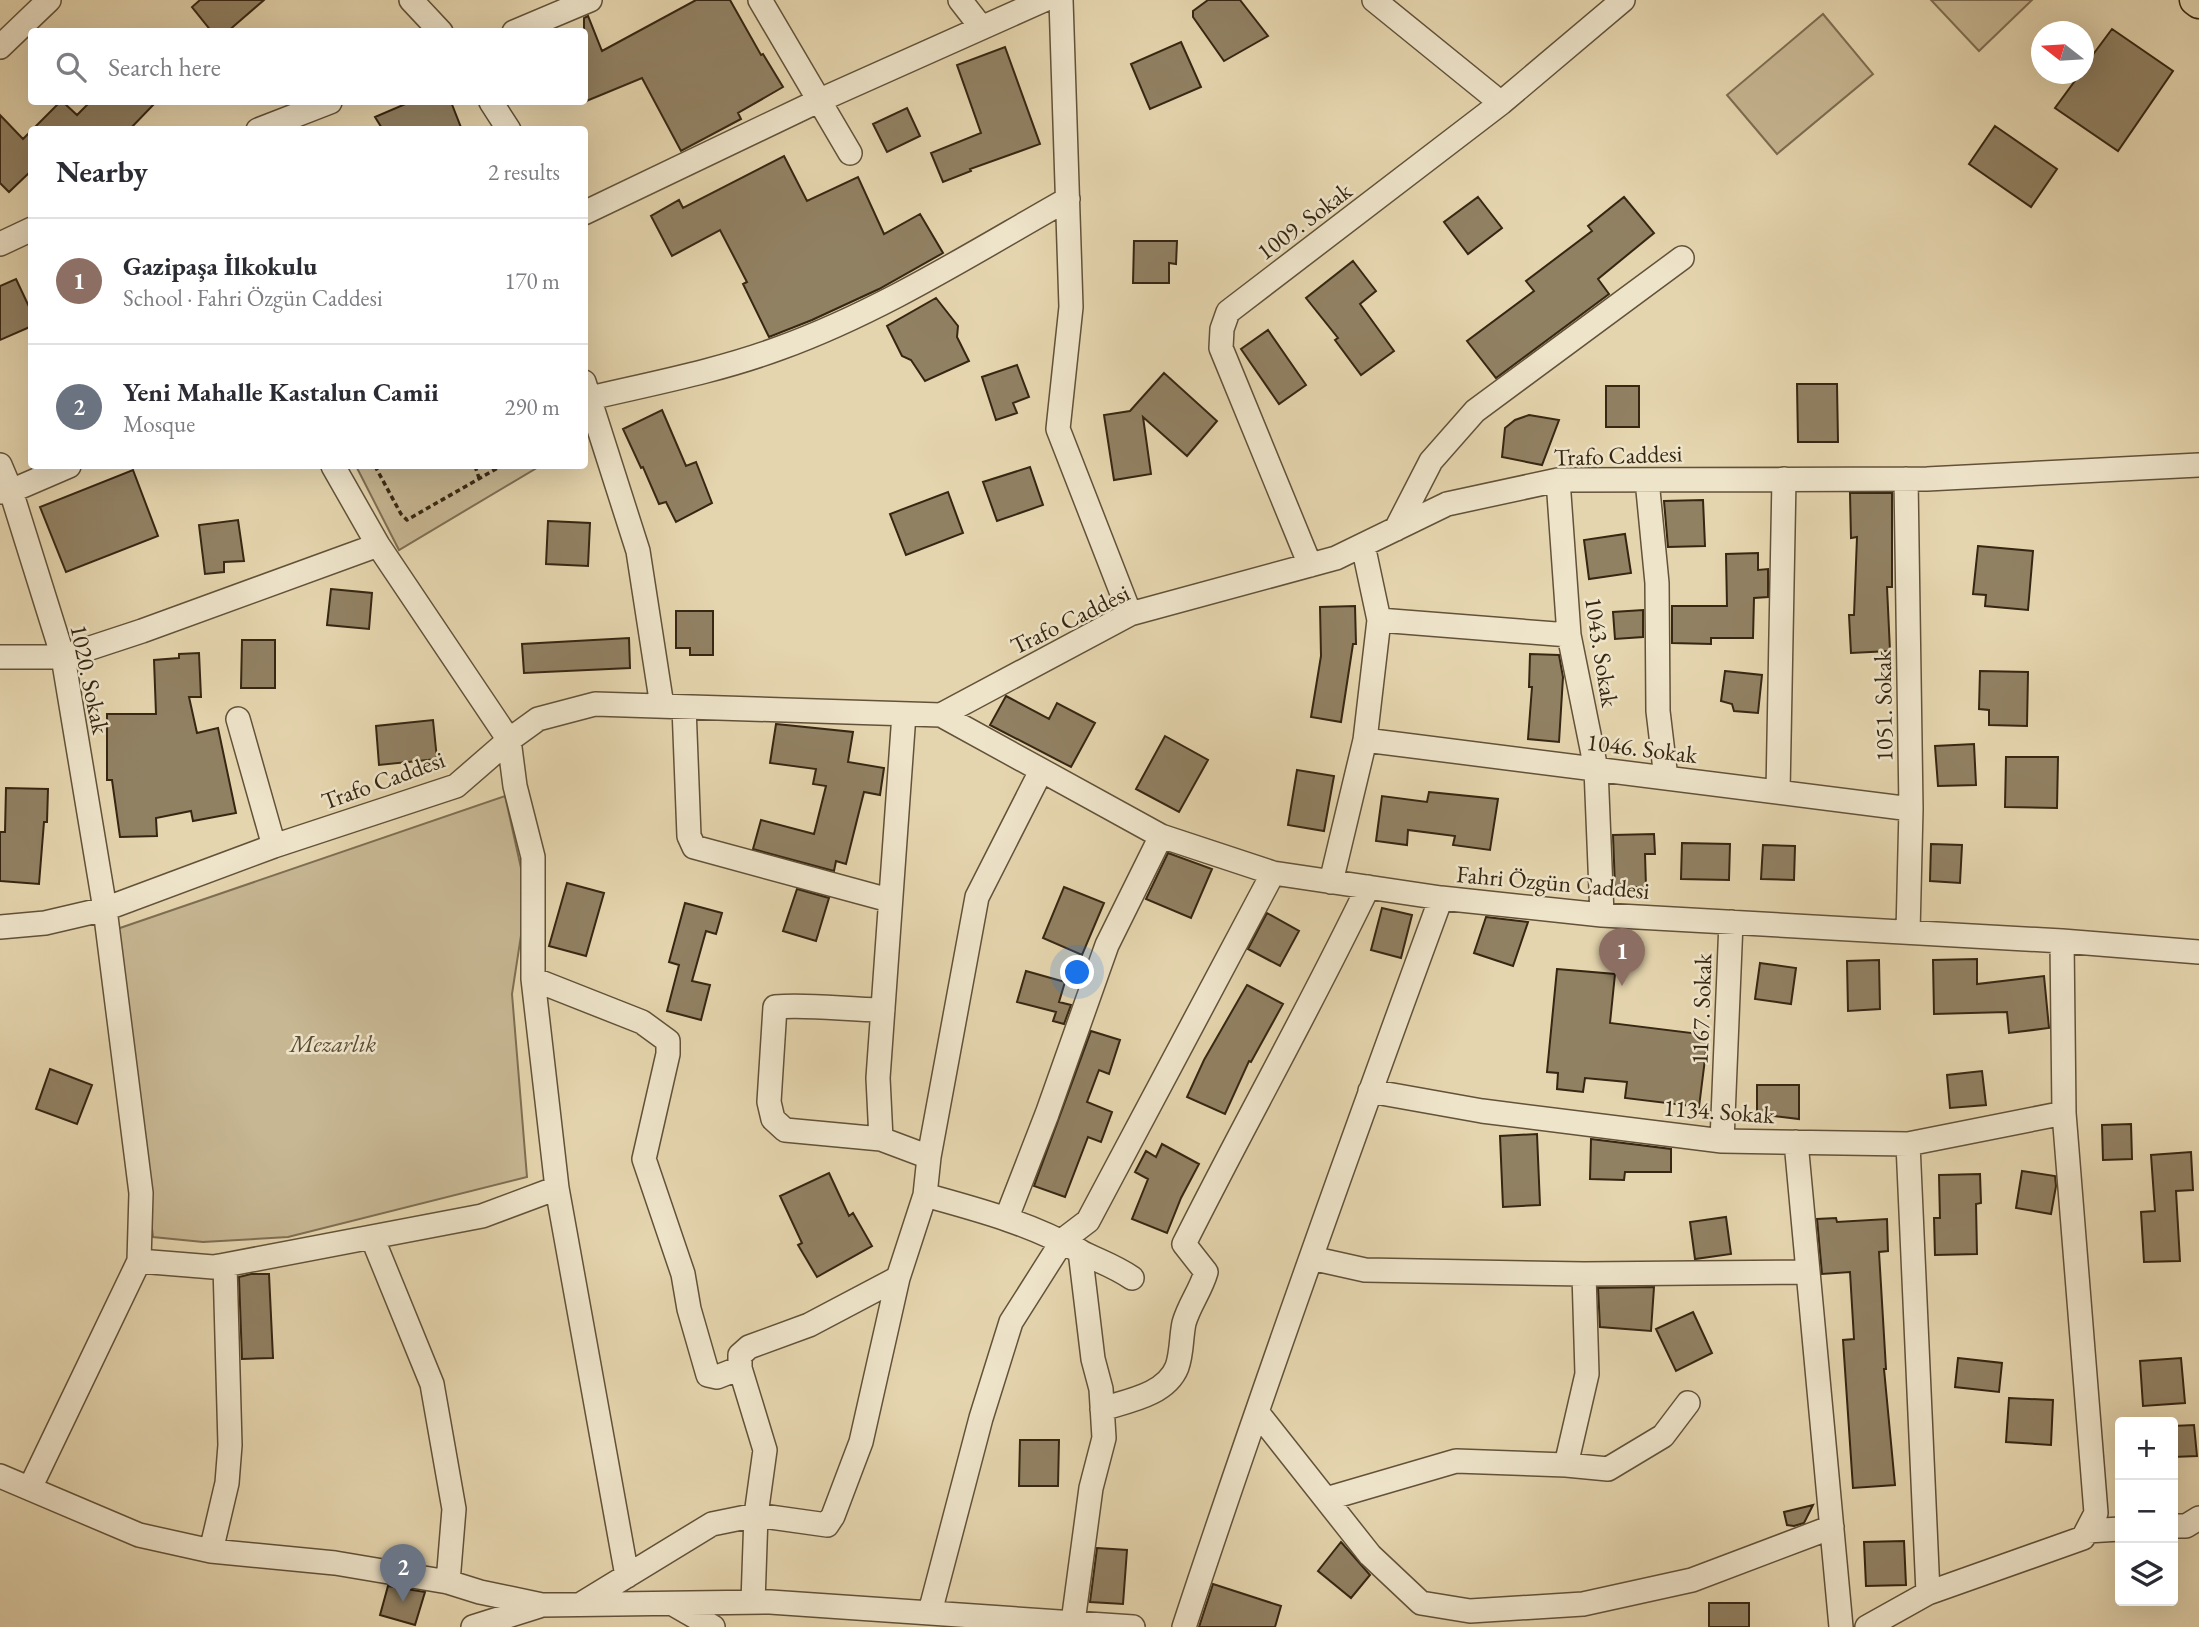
<!DOCTYPE html>
<meta charset="utf-8">
<style>
body{margin:0;font-family:"EB Garamond",serif;background:#f7f7f7;color:#2b2b33}
.controls{position:absolute;right:21px;bottom:21px;display:grid;overflow:hidden;border-radius:7px;box-shadow:0 7px 28px #0002}
.controls button{width:63px;height:63px;display:grid;place-items:center;padding:0;border:0;border-bottom:2px solid #e1e1e2;background:#fff;color:#2b2b33;font:35px sans-serif}
.compass{position:absolute;left:2031px;top:21px;width:63px;height:63px;border-radius:50%;background:#fff;box-shadow:0 7px 28px #0002;rotate:287deg}
.you{position:absolute;left:1078px;top:973px;width:24px;height:24px;margin:-18px;border:5px solid #fff;border-radius:50%;background:#1a73e8;box-shadow:0 0 0 10px #1a73e833}
.badge{display:grid;place-items:center;width:46px;height:46px;border-radius:50%;background:#b45309;color:#fff;font-size:23px;font-weight:700}
.pin{position:absolute;translate:-50% -58px;filter:drop-shadow(0 2px 4px #0008)}
.pin::after{content:'';position:absolute;top:37px;width:24px;height:21px;background:inherit;clip-path:polygon(0 0,100% 0,50% 100%)}
.list{margin:0;padding:0;list-style:none}
h2{display:flex;justify-content:space-between;align-items:center;height:91px;margin:0;padding:0 28px;font-size:30px}
h2 small{font-size:23px;font-weight:400;color:#7c7c81}
.list li{display:grid;grid-template-columns:46px 1fr auto;gap:21px;align-items:center;box-sizing:border-box;height:126px;padding:0 28px;border-top:2px solid #e1e1e2}
.list b{display:block;font-size:26px;white-space:nowrap}
.list p{margin:0;font-size:23px;white-space:nowrap;color:#7c7c81}
.list em{font-size:23px;font-style:normal;color:#7c7c81}
.icon{flex:none;width:38px;height:38px;fill:none;stroke:currentColor;stroke-width:2;stroke-linecap:round;stroke-linejoin:round}
.map{position:relative;flex:none;width:2199px;height:1627px;overflow:hidden}
.search{position:absolute;background:#fff;box-shadow:0 7px 28px #0002;left:28px;top:28px;width:560px;height:77px;display:flex;align-items:center;gap:18px;box-sizing:border-box;padding:0 24px;border-radius:7px;color:#7c7c81;font-size:26px}
.panel{position:absolute;background:#fff;box-shadow:0 7px 28px #0002;left:28px;top:126px;width:560px;height:343px;border-radius:7px}
.map>svg:first-child{display:block}
.green{fill:#c7b793;stroke:#7e6e52;stroke-width:2}
.building{fill:#918163;stroke:#362612;stroke-width:2}
.lines{fill:none;stroke-linecap:round;stroke-linejoin:round}
.minor-casing{stroke:#625239;stroke-width:26}
.major-casing{stroke:#362612;stroke-width:33}
.path{stroke:#362612;stroke-width:3.5;stroke-dasharray:5 3.5;stroke-linecap:butt}
.minor{stroke:#eee4ca;stroke-width:23}
.major{stroke:#e5d5ae;stroke-width:30}
.labels{text-anchor:middle;dominant-baseline:central;stroke-width:5;stroke-linejoin:round;paint-order:stroke}
.street-label{font-size:24px;fill:#362612;stroke:#eee4ca}
.park-label{font-size:24px;font-style:italic;fill:#5a4a32;stroke:#eee4ca}
</style>
<div class="map">
<svg width="2199" height="1627" viewBox="0 0 2199 1627">
<rect width="100%" height="100%" fill="#e5d5ae"/>
<filter id="stains"><feTurbulence type="fractalNoise" baseFrequency=".00286" numOctaves="4"/><feColorMatrix values="0 0 0 0 .2 0 0 0 0 .09 0 0 0 0 .02 0 0 0 .5 -.17"/></filter>
<radialGradient id="worn" r=".72"><stop offset=".6" stop-color="#630" stop-opacity="0"/><stop offset="1" stop-color="#630" stop-opacity=".3"/></radialGradient>
<path class="green" d="M1931 0H2032L1979 51Z
M1823 14 1873 74 1777 154 1727 95Z
M356 466H540L399 550Z
M505 796 521 868 522 929 512 994 527 1177 288 1237 203 1242 153 1237 117 929Z"/>
<path class="building" d="M200 0H264L227 32H212L192 7Z
M696 0H730L761 55 763 54 783 87 738 113 741 119 681 151 642 78 584 102V18L588 16 602 51Z
M1208 0H1240L1268 36 1224 61 1193 17V11Z
M2112 29 2173 71 2118 151 2055 108 2080 74H2083V68Z
M1181 42 1201 87 1150 109 1131 64Z
M1005 47 1040 144 970 169 971 171 943 182 931 153 981 133 957 65Z
M60 102H63L77 115 90 102H156L129 130H32Z
M410 102H451L462 130H383L375 117Z
M907 108 920 136 887 152 873 124Z
M0 115 23 139 32 130V170L9 192 0 183Z
M1995 126 2057 169 2031 207 1969 164Z
M784 156 807 201 858 177 884 234 920 214 943 253 879 289 812 320 769 337 743 284 747 282 720 230 672 256 651 216 679 200 683 208Z
M1478 197 1502 228 1468 254 1444 222Z
M1624 197 1654 233 1598 279 1609 294 1496 378 1467 341 1534 291 1526 281 1592 231 1588 226Z
M1134 241H1177L1176 264 1169 263V283H1133Z
M1353 261 1376 291 1360 304 1394 351 1361 375 1335 340 1338 338 1306 298Z
M16 279 32 313V326L0 340V286Z
M936 298 958 326 957 337 969 361 925 381 911 360 902 356 887 326Z
M1268 330 1306 385 1279 404 1241 349Z
M1017 365 1029 397 1013 403 1017 413 996 420 982 377Z
M1164 373 1217 421 1187 456 1143 417 1151 474 1114 480 1104 415 1130 411Z
M1797 384H1837L1838 442H1798Z
M1606 386H1639V427H1606Z
M662 410 686 466 696 462 712 503 676 522 666 502 659 504 643 467 641 468 623 429Z
M1529 415 1559 420 1542 465 1502 457 1505 428 1515 420Z
M1030 467 1043 505 997 521 983 482Z
M133 470 158 536 66 572 40 507Z
M948 492 963 533 906 555 890 514Z
M1850 493H1892V587H1887L1890 651 1851 653 1849 615H1854L1857 537 1851 538Z
M1703 500 1705 546 1668 547 1664 501Z
M238 520 244 561 224 562V572L205 574 199 525Z
M548 521 590 523 588 566 546 564Z
M1625 534 1631 573 1589 579 1584 540Z
M1978 546 2033 551 2028 610 1985 606 1986 595 1973 594Z
M1758 553V570L1768 569V597L1754 598 1753 638H1711V644L1672 643V606H1727L1726 554Z
M331 589 372 593 369 629 327 625Z
M1355 606 1356 644H1353L1341 722 1311 717 1321 656 1320 607Z
M1643 610V637L1615 639 1613 612Z
M676 611H713V655H690V648H676Z
M629 638 630 668 524 673 522 644Z
M242 640H275V688H241Z
M199 653 201 697H189L197 733 218 728 236 813 193 821 191 811 156 818 157 836 120 837 112 780H107V714H156L154 660 179 658V654Z
M1530 654 1559 655 1563 677 1559 742 1528 739 1532 687H1529Z
M1725 671 1762 675 1758 713 1734 711 1732 704 1721 701Z
M1980 671 2028 672 2027 726 1989 725V710L1979 709Z
M1006 696 1049 719 1057 703 1095 723 1071 767 990 725Z
M433 720 437 759 379 765 376 726Z
M776 724 853 732 848 762 884 768 880 795 864 792 846 864 836 861 834 871 753 849 761 820 814 834 826 786 813 784 816 769 770 763Z
M1165 736 1208 760 1179 812 1136 789Z
M1974 744 1976 785 1938 786 1935 746Z
M2006 757H2058L2057 808 2005 807Z
M1297 770 1334 776 1324 831 1288 825Z
M6 788 48 789 47 822H44L39 884 0 881V832H5Z
M1429 792 1498 799 1490 850 1453 845 1455 836 1408 830 1407 845 1376 841 1382 796 1427 802Z
M1654 834 1655 854H1645L1646 887H1615L1613 835Z
M1682 843 1730 844 1729 880 1681 879Z
M1931 844 1962 845 1960 883 1930 881Z
M1763 845 1795 846 1794 880 1761 879Z
M1168 853 1212 869 1191 918 1146 899Z
M567 883 604 893 586 956 549 946Z
M1064 887 1104 903 1082 955 1043 938Z
M797 889 829 898 816 941 783 931Z
M685 903 722 913 716 934 706 931 692 981 710 985 701 1020 667 1011 679 965 669 962Z
M1382 908 1412 915 1401 958 1371 950Z
M1267 913 1299 931 1280 966 1248 949Z
M1486 917 1528 922 1513 966 1474 953Z
M1977 959V984L2044 976 2049 1028 2009 1033 2007 1012 1934 1014 1933 960Z
M1879 960 1880 1009 1848 1011 1847 961Z
M1760 963 1796 968 1791 1004 1755 999Z
M1557 969 1615 974 1610 1023 1708 1035 1699 1107 1625 1098 1627 1082 1585 1078 1583 1092 1557 1089 1558 1073 1547 1072Z
M1026 971 1065 982 1059 1002 1071 1005 1064 1024 1053 1021 1056 1012 1017 1002Z
M1247 985 1283 1004 1251 1062 1249 1061 1225 1114 1187 1097 1204 1060Z
M1091 1031 1120 1040 1109 1074 1099 1070 1087 1102 1112 1112 1101 1142 1088 1137 1065 1197 1034 1186Z
M50 1069 92 1085 77 1124 36 1109Z
M1982 1071 1986 1105 1950 1108 1947 1075Z
M1757 1085H1799V1119L1757 1114Z
M2131 1124 2132 1159 2103 1160 2102 1125Z
M1537 1134 1540 1205 1503 1207 1500 1136Z
M1591 1139 1671 1149V1172H1625L1624 1180 1590 1179Z
M1162 1144 1199 1164 1181 1198 1167 1233 1132 1219 1148 1179 1135 1172 1146 1151 1156 1157Z
M2191 1152 2193 1190 2176 1191 2180 1261 2144 1262 2141 1212 2155 1211 2151 1155Z
M2022 1171 2055 1176 2056 1186 2051 1214 2016 1208Z
M829 1173 849 1216 853 1213 872 1246 817 1277 798 1245 802 1243 780 1196Z
M1980 1174 1981 1203 1976 1204 1977 1254 1935 1255 1934 1218H1940L1939 1175Z
M1726 1217 1731 1254 1695 1259 1690 1222Z
M1836 1218 1837 1222 1887 1219 1888 1251 1879 1252 1886 1369H1884L1895 1485 1853 1488 1843 1340 1854 1339 1850 1272 1822 1274 1817 1219Z
M251 1274H269L273 1358 242 1359 239 1277Z
M1654 1287 1651 1331 1600 1327 1598 1288Z
M1693 1312 1712 1353 1676 1371 1656 1329Z
M1958 1358 2002 1363 1999 1392 1955 1387Z
M2181 1358 2185 1403 2143 1406 2140 1361Z
M2009 1398 2053 1400 2051 1445 2006 1442Z
M2194 1425 2197 1456 2173 1457V1426Z
M1020 1440H1059L1058 1486H1019Z
M1813 1505 1804 1523 1794 1526 1787 1525 1784 1512Z
M1904 1541 1906 1585 1866 1586 1864 1542Z
M1341 1542 1370 1575 1351 1598 1318 1571Z
M1097 1548 1127 1550 1123 1604 1090 1602Z
M1213 1584 1281 1606 1275 1627H1199Z
M388 1586 425 1592 415 1625 380 1615Z
M1709 1603H1749V1627H1709Z"/>
<g class="lines">
<g class="minor-casing">
<path id="minor" d="M411 0 441 32
M760 0 850 153
M960 0 981 27
M1061 0 1071 307 1058 429 1130 614
M1374 0 1501 103
M514 32 590 0
M0 47 49 0
M491 102 509 130
M258 130 330 102
M584 213 818 101 1044 0
M0 244 32 229
M584 382 638 551 662 706
M590 398C654 383 718 371 780 348 882 311 974 252 1068 199
M0 465 11 491 63 657 105 909 141 1193 139 1261 30 1488
M333 466 378 545 509 740 515 786 533 857V979L557 1188 627 1576
M1906 479 1911 809 1908 932
M1558 480 1569 635 1596 769 1602 915
M1647 480 1657 583 1658 711 1666 778
M0 492 11 491 69 466
M1396 529 1431 461 1475 411 1682 258
M1310 565 1221 348 1222 329 1228 312 1501 103 1623 0
M1379 620 1569 635
M0 657H63L142 631 378 545
M684 707 689 836 694 847 889 900
M941 715 1161 836 1273 873 1441 898 1602 915 2062 941 2199 952
M238 719 274 846
M1365 740 1911 809
M1778 792 1784 479
M1331 882 1365 740 1379 620 1363 545
M0 927 45 923 105 909 274 846 456 786 509 740 538 719 595 704 941 715 1130 614 1336 558 1447 504 1558 480 1927 479 2199 465
M533 979 642 1022 668 1041V1054L644 1159 683 1274 689 1309 708 1375 717 1377 740 1368
M883 1010C847 1010 811 1004 775 1007L769 1102 773 1119 785 1130 881 1139 929 1157
M1370 1091 1482 1111 1722 1141 1908 1144 2064 1113
M881 1139 878 1078 904 714
M1722 1141 1731 922
M1796 1142 1841 1627
M1908 1144 1928 1593
M925 1195C979 1210 1029 1223 1079 1251 1098 1261 1113 1265 1132 1278
M1007 1217 1047 1114 1107 945 1161 836
M372 1237 432 1384 454 1509 448 1582
M1311 1258 1365 1270 1584 1274 1808 1272
M139 1261 213 1267 225 1265 482 1216 557 1188
M1102 1409C1127 1401 1166 1395 1177 1367 1182 1353 1181 1337 1184 1323 1189 1305 1201 1290 1206 1272L1184 1244C1244 1124 1310 1008 1368 887
M1257 1412 1370 1555 1421 1603 1470 1611 1583 1604 1692 1580 1832 1527
M1566 1465 1587 1374 1584 1274
M0 1476 139 1535 211 1551 335 1563 448 1582 480 1592 542 1605 770 1602 1133 1627
M1326 1499 1456 1461 1566 1465 1608 1469 1663 1436 1688 1403
M2173 1526H2186L2199 1518
M2087 1531 2120 1529
M211 1551 227 1483 230 1445 225 1265
M753 1602 756 1515 765 1450 740 1368V1355L749 1347 809 1325 898 1278
M581 1604 712 1524 756 1515 827 1525 833 1516 861 1442 898 1278 925 1195 929 1157 977 897 1041 771
M673 1604 713 1627
M930 1612 981 1418 1011 1322 1063 1240 1088 1221 1273 873
M1073 1622 1091 1488 1104 1438 1101 1389 1093 1359 1080 1251
M473 1627 539 1606
M1184 1627C1265 1382 1352 1140 1441 898
M1867 1627 1928 1593 2083 1538 2096 1513 2064 1113 2062 941"/>
</g>
<g class="major-casing">
<path id="major" d="M2195 0 2199 3"/>
</g>
<path class="path" d="M375 466 401 514 407 520 501 466
M475 466 479 478"/>
<use href="#minor" class="minor"/>
<use href="#major" class="major"/>
</g>
<g class="labels">
<g class="street-label">
<text transform="translate(1304 221) rotate(-37)">1009. Sokak</text>
<text transform="translate(1618 455) rotate(-2)">Trafo Caddesi</text>
<text transform="translate(1070 619) rotate(-26)">Trafo Caddesi</text>
<text transform="translate(1602 652) rotate(81)">1043. Sokak</text>
<text transform="translate(90 679) rotate(78)">1020. Sokak</text>
<text transform="translate(1883 706) rotate(-91)">1051. Sokak</text>
<text transform="translate(1642 748) rotate(7)">1046. Sokak</text>
<text transform="translate(383 780) rotate(-20)">Trafo Caddesi</text>
<text transform="translate(1553 882) rotate(5)">Fahri Özgün Caddesi</text>
<text transform="translate(1701 1009) rotate(-88)">1167. Sokak</text>
<text transform="translate(1719 1111) rotate(4)">1134. Sokak</text>
</g>
<g class="park-label">
<text x="333" y="1043">Mezarlık</text>
</g>
</g>
<rect width="100%" height="100%" filter="url(#stains)"/>
<rect width="100%" height="100%" fill="url(#worn)"/>
</svg>
<div class="controls">
<button>+</button>
<button>−</button>
<button><svg class="icon" aria-label="layers" viewBox="0 0 24 24"><path d="M12 4l9 5-9 5-9-5zM3 14l9 5 9-5"/></svg></button>
</div>
<svg class="compass" viewBox="-18 -18 36 36"><path d="M0-13l5 13h-10z" fill="#e53935"/><path d="M0 13l5-13h-10z" fill="#7c7c81"/></svg>
<div class="you"></div>
<div class="pin badge" style="left:1622px;top:986px;background:#8d6e63">1</div>
<div class="pin badge" style="left:403px;top:1602px;background:#6b7280">2</div>
<div class="search"><svg class="icon" aria-label="search" viewBox="0 0 24 24"><circle cx="10" cy="10" r="6"/><path d="M15 15l6 6"/></svg>Search here</div>
<section class="panel">
<h2>Nearby<small>2 results</small></h2>
<ul class="list">
<li><span class="badge" style="background:#8d6e63">1</span><div><b>Gazipaşa İlkokulu</b><p>School · Fahri Özgün Caddesi</p></div><em>170 m</em></li>
<li><span class="badge" style="background:#6b7280">2</span><div><b>Yeni Mahalle Kastalun Camii</b><p>Mosque</p></div><em>290 m</em></li>
</ul>
</section>
</div>
